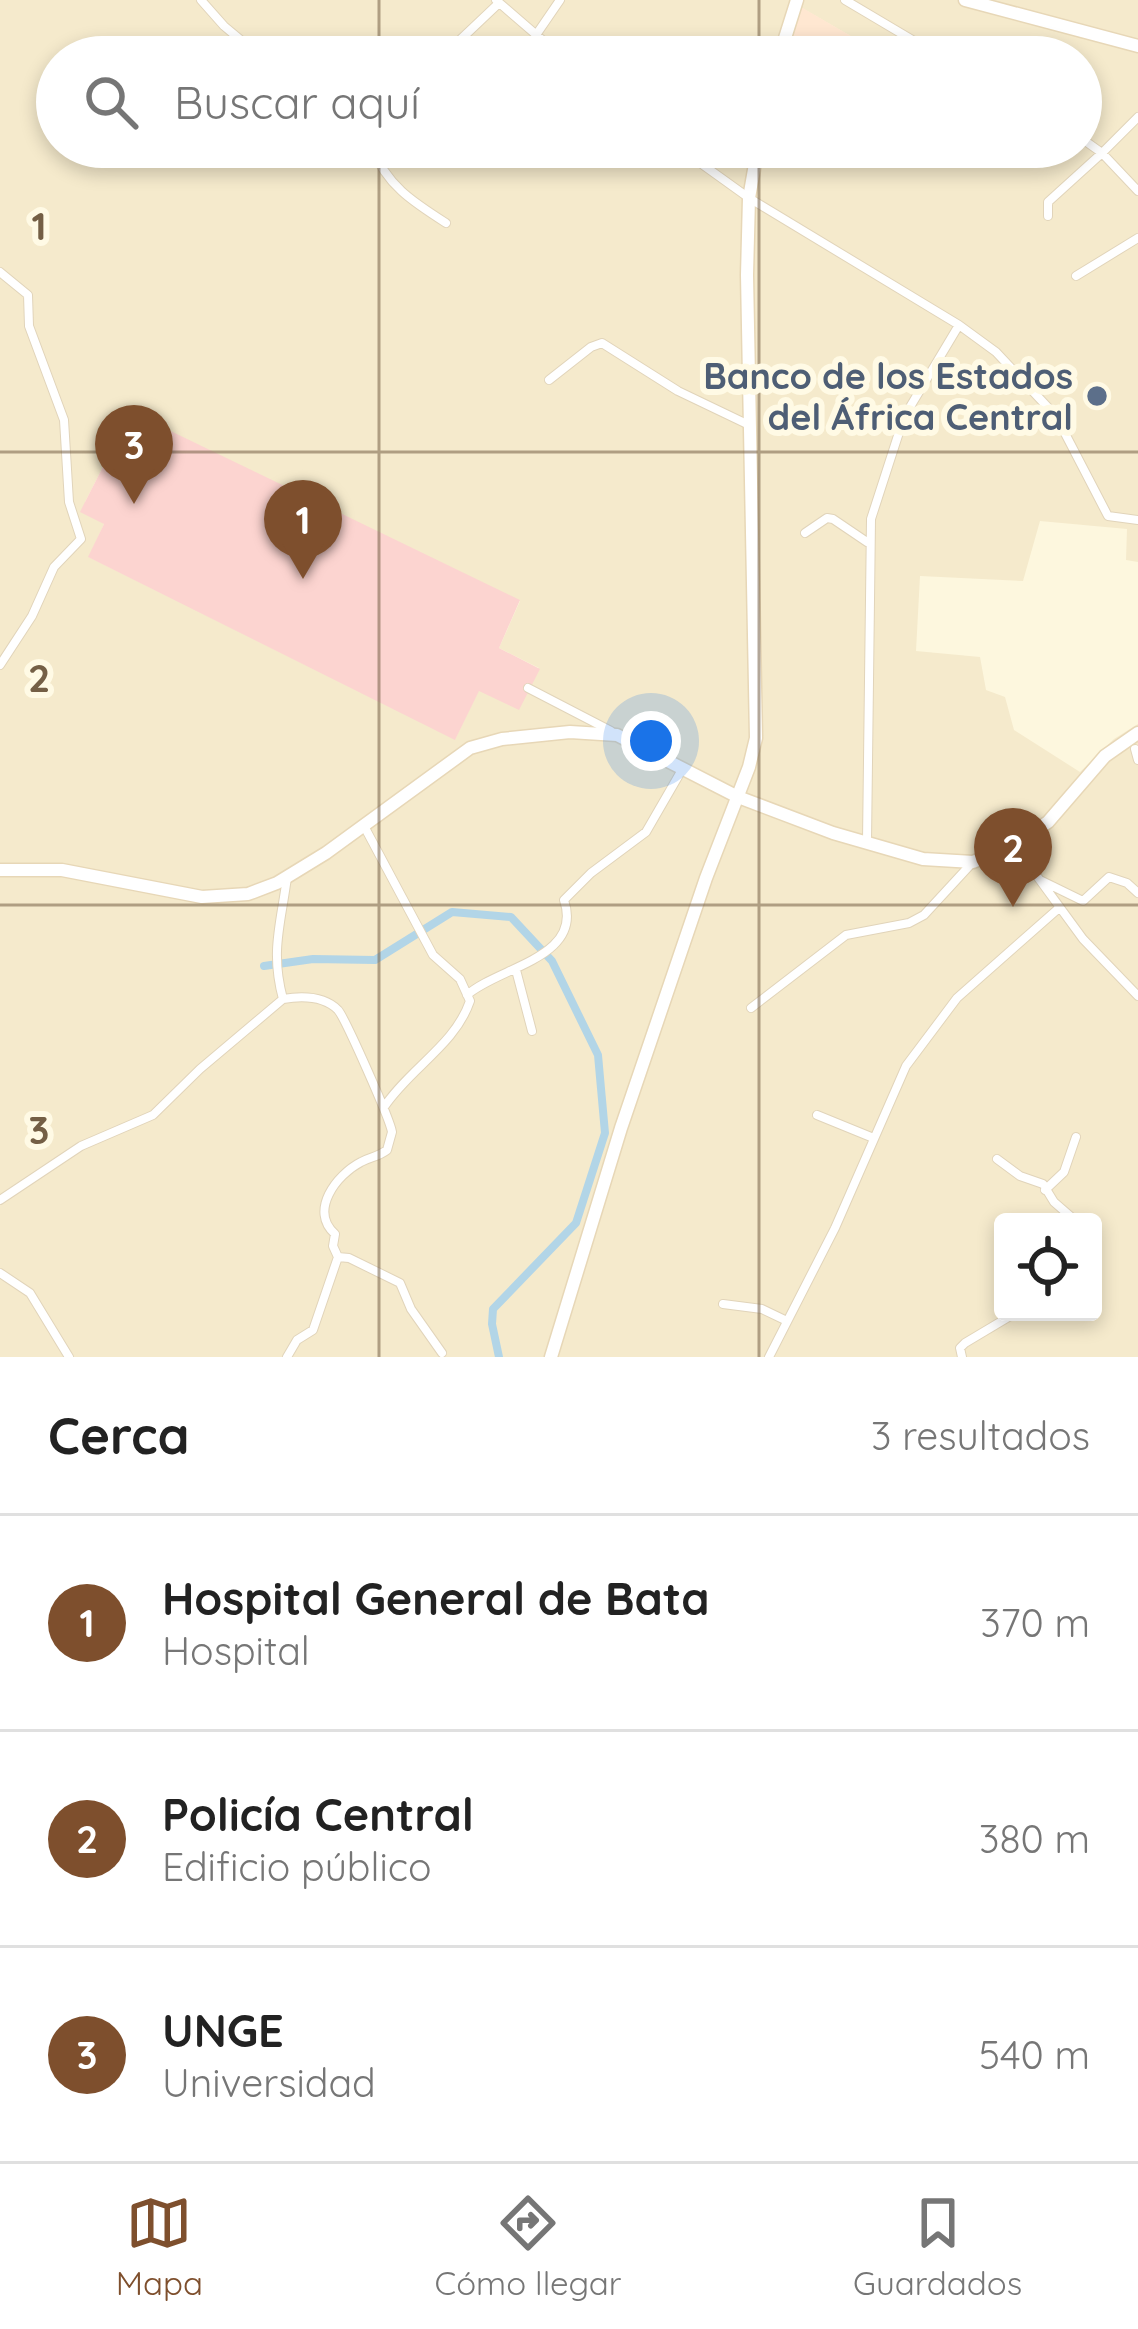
<!DOCTYPE html>
<html lang="es">
<meta charset="utf-8">
<style>
body{margin:0;font-family:Quicksand,sans-serif;background:#f2f2f2;color:#222}
.controls{position:absolute;right:36px;bottom:36px;display:grid;overflow:hidden;border-radius:12px;box-shadow:0 6px 18px #0003}
.controls button{width:108px;height:108px;display:grid;place-items:center;padding:0;border:0;border-bottom:3px solid #e0e0e0;background:#fff;color:#222;font:60px sans-serif}
.you{position:absolute;left:651px;top:741px;width:42px;height:42px;margin:-30px;border:9px solid #fff;border-radius:50%;background:#1a73e8;box-shadow:0 0 0 18px #1a73e833}
.badge{display:grid;place-items:center;width:78px;height:78px;border-radius:50%;background:#7e4f2d;color:#fff;font-size:39px;font-weight:700}
.pin{position:absolute;translate:-50% -99px;filter:drop-shadow(0 3px 6px #0008)}
.pin::after{content:'';position:absolute;top:63px;width:42px;height:36px;background:inherit;clip-path:polygon(0 0,100% 0,50% 100%)}
.list{margin:0;padding:0;list-style:none}
h2{display:flex;justify-content:space-between;align-items:center;height:156px;margin:0;padding:0 48px;font-size:51px}
h2 small{font-size:39px;font-weight:400;color:#767676}
.list li{display:grid;grid-template-columns:78px 1fr auto;gap:36px;align-items:center;box-sizing:border-box;height:216px;padding:0 48px;border-top:3px solid #e0e0e0}
.list b{display:block;font-size:45px;white-space:nowrap}
.list p{margin:0;font-size:39px;white-space:nowrap;color:#767676}
.list em{font-size:39px;font-style:normal;color:#767676}
.icon{flex:none;width:66px;height:66px;fill:none;stroke:currentColor;stroke-width:2;stroke-linecap:round;stroke-linejoin:round}
.map{position:relative;flex:none;width:1138px;height:1357px;overflow:hidden}
.search{position:absolute;background:#fff;box-shadow:0 6px 18px #0003;left:36px;right:36px;top:36px;height:132px;display:flex;align-items:center;gap:30px;box-sizing:border-box;padding:0 42px;border-radius:66px;color:#767676;font-size:45px}
.sheet{height:804px;background:#fff}
nav{display:flex;justify-content:space-around;align-items:center;box-sizing:border-box;height:168px;border-top:3px solid #e0e0e0;background:#fff;font-size:33px;color:#767676}
nav a{display:grid;justify-items:center;gap:6px}
nav .on{color:#7e4f2d}
.map>svg:first-child{display:block}
.residential{fill:#f5eacc;fill-rule:evenodd}
.commercial{fill:#ffe7d1}
.medical{fill:#fcd4d0}
.lines{fill:none;stroke-linecap:round;stroke-linejoin:round}
.canal{stroke:#b2d5e7;stroke-width:8}
.street-casing{stroke:#e1d4ba;stroke-width:10}
.secondary-casing{stroke:#e7d7b7;stroke-width:15}
.street{stroke:#fff;stroke-width:8}
.secondary{stroke:#fff;stroke-width:12}
.grid{fill:none;stroke:#745f45;stroke-width:3;stroke-opacity:0.55}
.service-dot{fill:#5c6f8a;stroke:#fffae5;stroke-width:4.5}
.labels{text-anchor:middle;dominant-baseline:central;stroke-width:12;stroke-linejoin:round;paint-order:stroke}
.service-label{font-size:36px;font-weight:bold;fill:#4e5e75;stroke:#fffae5;text-anchor:end}
.grid-label{font-size:39px;text-anchor:middle;font-weight:bold;fill:#745f45;stroke:#fffae5;stroke-width:12;stroke-linejoin:round;paint-order:stroke}
</style>
<div class="map">
<svg width="1138" height="1357" viewBox="0 0 1138 1357">
<rect width="100%" height="100%" fill="#fdf7de"/>
<path class="residential" d="M0 0H1138V562L1126 560 1127 529 1040 521 1023 581 920 576 916 651 980 657 986 690 1005 697 1014 730 1080 772 1114 739 1138 724V1357H0ZM802 8 887 57H1081V147H797L796 158 762 154 764 147H57V57H785ZM152 423 520 601 499 648 539 668 479 690 455 739 89 557 104 524 85 502 113 447 135 458ZM1003 1222H1093V1312H1003Z"/>
<path class="commercial" d="M801 7 887 57H785Z"/>
<path class="medical" d="M152 422 520 600 499 648 540 669 519 710 479 691 455 740 88 557 104 524 80 512 85 502 113 447 135 457Z"/>
<g class="lines">
<path class="canal" d="M264 966 313 959 375 960 452 912 511 917 552 961 598 1055 605 1133 576 1223 493 1309 492 1324 499 1357"/>
<g class="street-casing">
<path id="street" d="M201 0 224 26 261 57
M496 0 562 57
M845 0 941 57
M536 35 560 0
M442 57 499 3
M1081 138 1102 153 1138 117
M372 147C386 185 413 202 446 223
M678 147 749 198 959 325 996 352 1056 416 1108 516 1138 520
M1048 216V202L1102 153 1138 191
M0 272 28 295 29 326 64 420 69 502 81 539 54 567 32 616 0 665
M1076 276 1138 238
M549 380 591 347 602 343 678 391 749 425
M805 533 827 518 833 519 867 542
M528 688 611 731
M1135 749 1138 760
M364 826 433 955 460 979 470 1001C455 1045 410 1068 384 1107
M867 842 871 519 904 417 959 325
M1015 846 1083 939 1138 996
M287 877C281 924 270 951 283 999 301 996 324 996 338 1010 345 1018 390 1119 392 1132L387 1150C378 1157 370 1157 361 1162 336 1175 309 1211 335 1234L333 1246 338 1257 313 1330 297 1340 287 1357
M1040 880 1083 901 1109 877 1127 883 1138 893
M516 970 532 1031
M467 995C498 967 584 958 564 900L591 873 646 832 683 768
M751 1008 846 935 909 923 924 915 972 863
M817 1115 871 1137
M997 1159 1020 1176 1043 1184 1054 1202 1077 1222
M1045 1190 1064 1172 1076 1137
M0 1200 81 1146 153 1115 200 1069 283 999
M338 1257 349 1258 400 1283 411 1309 442 1353
M0 1273 30 1293 69 1357
M723 1304 762 1309 787 1321
M769 1357 835 1228 906 1066 957 998 1059 908
M962 1357 960 1348 965 1343 1017 1312"/>
</g>
<g class="secondary-casing">
<path id="secondary" d="M965 0 1138 46
M779 57 797 0
M0 870H62L202 897 248 894 277 883 326 853 470 748 502 739 570 732 617 735 738 797 833 833 923 859 973 862 1014 845 1048 822 1105 756 1138 733
M551 1357 621 1128 706 878 749 767 756 738 747 275 749 198 758 147"/>
</g>
<use href="#street" class="street"/>
<use href="#secondary" class="secondary"/>
</g>
<path class="grid" d="M379 0V57M759 0V57M379 147V1357M759 147V1357M0 452H1138M0 905H1138"/>
<circle class="service-dot" cx="1097" cy="396" r="12"/>
<g class="labels">
<g class="service-label">
<text x="1073" y="375">Banco de los Estados<tspan x="1073" dy="41">del África Central</tspan></text>
</g>
</g>
<g class="grid-label">
<text x="39" y="240">1</text>
<text x="39" y="692">2</text>
<text x="39" y="1144">3</text>
</g>
</svg>
<div class="controls">
<button><svg class="icon" aria-label="locate" viewBox="0 0 24 24"><circle cx="12" cy="12" r="6"/><path d="M12 2v4M12 18v4M2 12h4M18 12h4"/></svg></button>
</div>
<div class="you"></div>
<div class="pin badge" style="left:303px;top:579px">1</div>
<div class="pin badge" style="left:1013px;top:907px">2</div>
<div class="pin badge" style="left:134px;top:504px">3</div>
<div class="search"><svg class="icon" aria-label="search" viewBox="0 0 24 24"><circle cx="10" cy="10" r="6"/><path d="M15 15l6 6"/></svg>Buscar aquí</div>
</div>
<section class="sheet">
<h2>Cerca<small>3 resultados</small></h2>
<ul class="list">
<li><span class="badge">1</span><div><b>Hospital General de Bata</b><p>Hospital</p></div><em>370 m</em></li>
<li><span class="badge">2</span><div><b>Policía Central</b><p>Edificio público</p></div><em>380 m</em></li>
<li><span class="badge">3</span><div><b>UNGE</b><p>Universidad</p></div><em>540 m</em></li>
</ul>
</section>
<nav>
<a class="on"><svg class="icon" aria-label="map" viewBox="0 0 24 24"><path d="M3 6l6-2 6 2 6-2v14l-6 2-6-2-6 2zM9 4v14M15 6v14"/></svg>Mapa</a>
<a><svg class="icon" aria-label="directions" viewBox="0 0 24 24"><path d="M12 3l9 9-9 9-9-9zM9 14v-3h6M13 9l2 2-2 2"/></svg>Cómo llegar</a>
<a><svg class="icon" aria-label="saved" viewBox="0 0 24 24"><path d="M7 4h10v16l-5-4-5 4z"/></svg>Guardados</a>
</nav>
